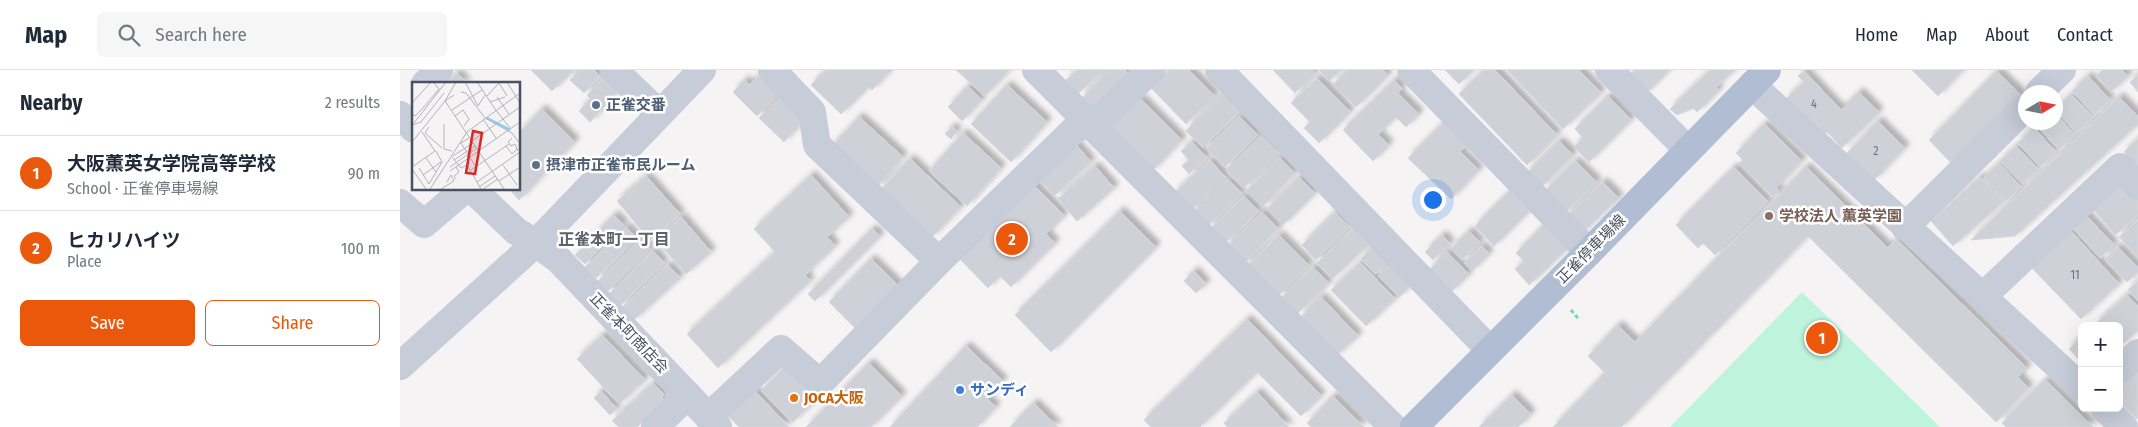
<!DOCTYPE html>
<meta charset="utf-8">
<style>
body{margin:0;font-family:"Fira Sans Condensed","Noto Sans JP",sans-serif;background:#f6f6f7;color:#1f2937}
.controls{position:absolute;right:15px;bottom:15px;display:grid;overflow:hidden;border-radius:8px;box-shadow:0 5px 20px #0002}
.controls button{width:45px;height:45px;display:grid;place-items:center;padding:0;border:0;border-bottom:1px solid #e0e1e3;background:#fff;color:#1f2937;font:25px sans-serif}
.compass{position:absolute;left:1618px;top:15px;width:45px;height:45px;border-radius:50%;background:#fff;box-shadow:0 5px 20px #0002;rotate:80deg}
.you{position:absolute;left:1032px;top:129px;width:18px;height:18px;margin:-12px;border:4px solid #fff;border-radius:50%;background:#1a73e8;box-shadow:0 0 0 8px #1a73e833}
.badge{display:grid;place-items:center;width:32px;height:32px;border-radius:50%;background:#ea580c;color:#fff;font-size:16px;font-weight:700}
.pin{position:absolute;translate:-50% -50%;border:2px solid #fff;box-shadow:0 1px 5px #0006}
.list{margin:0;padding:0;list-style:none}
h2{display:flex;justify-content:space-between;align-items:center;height:65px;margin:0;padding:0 20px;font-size:21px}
h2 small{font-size:16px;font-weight:400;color:#747a83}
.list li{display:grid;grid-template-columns:32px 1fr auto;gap:15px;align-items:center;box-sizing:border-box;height:75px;padding:0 20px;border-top:1px solid #e0e1e3}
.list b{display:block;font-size:19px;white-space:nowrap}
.list p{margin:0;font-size:16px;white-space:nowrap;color:#747a83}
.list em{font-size:16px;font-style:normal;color:#747a83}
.actions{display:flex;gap:10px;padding:15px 20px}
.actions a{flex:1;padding:11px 0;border:1px solid #ea580c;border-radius:8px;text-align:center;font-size:18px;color:#ea580c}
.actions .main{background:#ea580c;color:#fff}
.icon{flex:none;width:28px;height:28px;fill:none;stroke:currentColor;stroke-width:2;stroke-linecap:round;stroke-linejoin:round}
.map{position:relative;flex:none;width:1738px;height:357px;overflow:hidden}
header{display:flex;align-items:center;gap:30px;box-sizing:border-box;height:70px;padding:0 25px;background:#fff;border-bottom:1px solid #e0e1e3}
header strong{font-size:24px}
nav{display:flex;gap:28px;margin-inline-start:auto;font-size:18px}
.search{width:350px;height:45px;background:#f6f6f7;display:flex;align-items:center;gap:12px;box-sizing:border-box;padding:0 18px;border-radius:8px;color:#747a83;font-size:19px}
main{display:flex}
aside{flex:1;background:#fff}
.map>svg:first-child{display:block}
.green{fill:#bff4dc}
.building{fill:#cfd1d8;stroke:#d6d7de;filter:url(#shadow)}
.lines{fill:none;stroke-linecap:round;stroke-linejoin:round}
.path{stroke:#74d6b5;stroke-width:3;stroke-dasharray:4 2.5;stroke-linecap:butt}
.minor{stroke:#c6ccd8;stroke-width:28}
.major{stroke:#b1bdd3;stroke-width:28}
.service-dot{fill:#5c6f8a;stroke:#fff;stroke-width:2}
.education-dot{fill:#8d6e63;stroke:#fff;stroke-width:2}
.shop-dot{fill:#3f7fe0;stroke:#fff;stroke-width:2}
.food-dot{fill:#e8710a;stroke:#fff;stroke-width:2}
.labels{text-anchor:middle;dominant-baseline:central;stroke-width:5;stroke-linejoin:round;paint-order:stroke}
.number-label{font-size:12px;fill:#6a7280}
.service-label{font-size:15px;font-weight:bold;fill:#4e5e75;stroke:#fff;text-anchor:start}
.education-label{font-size:15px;font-weight:bold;fill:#785e54;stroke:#fff;text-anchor:start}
.street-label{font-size:15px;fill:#485263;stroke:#fff}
.shop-label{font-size:15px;font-weight:bold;fill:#366cbe;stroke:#fff;text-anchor:start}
.food-label{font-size:15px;font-weight:bold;fill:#c56008;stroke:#fff;text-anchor:start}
.neighbourhood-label{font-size:16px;font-weight:bold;fill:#5e6169;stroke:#fff}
.inset-river{fill:none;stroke:#89cef5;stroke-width:2.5}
.inset-road{fill:none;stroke:#b0b3b9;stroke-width:1}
.view{fill:#d62828;fill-opacity:0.15;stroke:#d62828;stroke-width:2.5}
.inset-edge{fill:none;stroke:#485263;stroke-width:2.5}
</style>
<header>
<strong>Map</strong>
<div class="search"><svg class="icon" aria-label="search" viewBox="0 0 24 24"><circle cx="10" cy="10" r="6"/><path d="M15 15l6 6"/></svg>Search here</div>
<nav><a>Home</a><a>Map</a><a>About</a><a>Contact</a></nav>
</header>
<main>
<aside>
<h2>Nearby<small>2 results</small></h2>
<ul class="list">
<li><span class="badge">1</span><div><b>大阪薫英女学院高等学校</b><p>School · 正雀停車場線</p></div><em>90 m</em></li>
<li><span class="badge">2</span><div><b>ヒカリハイツ</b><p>Place</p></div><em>100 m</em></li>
</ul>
<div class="actions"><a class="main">Save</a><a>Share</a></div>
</aside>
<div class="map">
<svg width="1738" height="357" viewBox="0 0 1738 357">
<defs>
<filter id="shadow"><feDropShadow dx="4.5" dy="-4.5" stdDeviation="2.5" flood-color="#0004"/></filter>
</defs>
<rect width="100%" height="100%" fill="#f5f3f3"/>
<path class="green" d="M1402 222 1540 357H1270Z"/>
<path class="building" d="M131 0H173L152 21Z
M180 0H194L200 6 184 23 170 10Z
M426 0H487L489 2 472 20 468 17 441 44 411 15Z
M556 0H609L585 26Z
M677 0H703L679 23 666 10Z
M708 0H725L730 5 690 38 681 29Z
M769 0H789L815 26 786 54 751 18Z
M873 0H912L915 3 895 23Z
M919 0H940L929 11Z
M948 0H983L988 5 956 37 933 15Z
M1045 0H1073L1059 14Z
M1084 0H1095L1157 65 1127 95 1059 24Z
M1107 0H1179L1201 23 1163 59Z
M1235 0H1269L1245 24 1228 7Z
M1310 0H1334L1316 17 1319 20 1297 42 1294 38 1277 45 1270 39Z
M1512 0H1563L1538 26Z
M1703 0H1722L1728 6 1711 22 1696 6Z
M1404 1 1441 40 1459 22 1479 42 1442 78 1427 62 1422 66 1386 29 1404 12 1398 6Z
M1597 1 1622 26 1553 95 1529 70Z
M57 3 67 14H45Z
M360 5 379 25 357 46 333 22 345 10 349 15Z
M1738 5V22L1730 12Z
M1688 6 1710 30 1694 45 1672 21Z
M917 8 950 42 919 73 904 58 910 52 891 33Z
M202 9 217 23 190 52 179 41 191 29 187 25Z
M994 10 1002 19 998 23 1019 44 1006 57 996 47 978 64 989 75 973 91 943 60Z
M607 15 647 52 611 92 571 54Z
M568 16 582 30 562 51 548 37Z
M1671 24 1693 47 1676 63 1656 40Z
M822 25 839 41 803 78 786 61Z
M1208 26 1231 50 1189 92 1174 77 1183 68 1175 59Z
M380 27 404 50 384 72 359 48Z
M1719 27 1738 46V54L1615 166 1571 170Z
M740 28 782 70 752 101 709 59Z
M142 39 175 72 119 130 109 119H119V63Z
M1656 44 1675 65 1659 80 1637 56 1641 52H1656Z
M839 46 858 65 825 97 806 79Z
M459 47 503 87 476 118 431 77Z
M1478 51 1505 78 1474 110 1447 83Z
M1044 52 1067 74 1060 82 1079 100 1051 129 1008 88Z
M1364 54 1402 91 1376 118 1379 121 1373 127 1339 94 1343 90 1336 83Z
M552 57 557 61 551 69 545 64Z
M1634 58 1656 82 1640 97 1618 73Z
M563 63 601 98 567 136 529 101Z
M861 65 878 83 843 118 826 100Z
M1738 69V96L1724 82Z
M672 70 691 92 654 126 634 104Z
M1159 71 1173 85 1140 118 1126 104Z
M792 72 807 88 789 104 782 96 789 90 781 81Z
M1616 76 1638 99 1622 114 1600 91Z
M879 87 895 103 862 137 846 121Z
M510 89 561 137 532 167 481 119Z
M810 90 826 108 790 141 774 123Z
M1175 91 1197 112 1166 142 1145 121Z
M1599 93 1621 117 1605 132 1583 108Z
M695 96 714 118 677 151 658 129Z
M1334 97 1368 132 1315 185 1303 173 1298 178 1276 155Z
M1406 97 1488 178 1496 169 1627 298 1618 307 1629 318 1596 352 1408 166 1221 357H1153L1205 303 1188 286 1218 255 1235 272Z
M411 105 449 147 427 167 435 176 405 205 410 211 318 298 287 264 375 182 354 159Z
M246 106 280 144 250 170 217 131Z
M1722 106 1738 125V145L1715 165 1689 134Z
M899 107 915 123 883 155 867 139Z
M1580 107 1603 132 1553 176 1531 151Z
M828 109 842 124 808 156 794 141Z
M631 112 664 146 646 164 655 173 611 217 600 206 588 218 556 185Z
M1203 112 1219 128 1181 164 1165 148Z
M1110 121 1129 141 1094 176 1075 156Z
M844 126 859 141 824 174 810 159Z
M720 141 756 177 651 282 615 245Z
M1682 141 1714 175 1700 188 1668 153Z
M862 142 878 159 844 194 827 177Z
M935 142 949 157 916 190 902 175Z
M214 145 224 155 185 194 175 185Z
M281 147 311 182 286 204 256 170Z
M1738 150V187L1719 167Z
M1146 153 1169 177 1129 215 1115 199 1124 191 1116 183Z
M226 157 237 168 196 208 185 197Z
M472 159 480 166 415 231 408 224Z
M953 159 968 175 932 209 917 193Z
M1669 159 1719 214 1681 249 1630 196Z
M1069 161 1080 173 1062 190 1051 179Z
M879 165 909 195 877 227 847 196Z
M1042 165 1050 174 1033 190 1025 182Z
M240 169 250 179 208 221 198 211Z
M1082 176 1089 184 1072 201 1064 193Z
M973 177 988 192 975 204 961 189Z
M1718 177 1738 198V202L1727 212 1705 189Z
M253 181 264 193 221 235 209 224Z
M1047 182 1069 204 1051 222 1029 200Z
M471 189 500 217 457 260 429 232Z
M960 192 995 229 966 256 931 220Z
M268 195 280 208 234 250 222 237Z
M989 195 1010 216 999 227 978 206Z
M913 197 929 213 898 243 882 227Z
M794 201 806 214 796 223 784 211Z
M1738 211V231L1728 220Z
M1727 225 1738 236V260L1719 277V256H1699L1696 253Z
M921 227 958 266 936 286 900 248Z
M847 249 921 326 901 346 857 302 800 357H751L744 350Z
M202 265 245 310 219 334 177 289Z
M1682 266V293L1669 279Z
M566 276 603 311 587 329 596 337 577 357H490Z
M469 293 502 326 471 357H406Z
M385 297 417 329 393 352 361 321Z
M1738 298V348L1737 349 1719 332V310Z
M1645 310 1693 357H1606L1602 353Z
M253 313 263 323 261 335 237 357H219L212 351Z
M201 321 217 339 210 345 194 328Z
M355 321 389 357H339L328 346Z
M857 322 889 357H827L824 353Z
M1112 325 1131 344 1118 357H1079Z
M933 326 964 357H911L907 353Z
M634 333 658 357H610Z"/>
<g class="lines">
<path class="path" d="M1171 240 1178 248"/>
<path class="minor" d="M214 0 260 44
M372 0 412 42 417 75 539 191
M636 0 993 357
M819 0 1090 280
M1011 0 1189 182
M1209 0 1288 80
M25 14 39 0
M1352 15 1682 318
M1639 22 1662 0
M0 45 14 59
M72 119 116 161 136 173 159 190 318 357
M0 133 24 154 65 119
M1505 157 1626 37
M1582 227 1720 97 1738 116
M0 296 136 173 302 0
M1719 300 1738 283
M1704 338 1724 357
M308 347 381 279 420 313 539 191 674 60 703 45 751 0
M255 357 288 325"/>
<path class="major" d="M1014 357 1189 182 1367 0"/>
</g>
<g class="service-dot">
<circle cx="196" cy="35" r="5"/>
<circle cx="136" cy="95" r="5"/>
</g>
<circle class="education-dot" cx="1369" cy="146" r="5"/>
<circle class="shop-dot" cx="560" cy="320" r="5"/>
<circle class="food-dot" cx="394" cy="328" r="5"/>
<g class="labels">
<g class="number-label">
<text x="1414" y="34">4</text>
<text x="1476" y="81">2</text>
<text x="1675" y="205">11</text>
</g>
<g class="service-label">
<text x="206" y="35">正雀交番</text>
<text x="146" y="95">摂津市正雀市民ルーム</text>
</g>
<g class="education-label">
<text x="1379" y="146">学校法人 薫英学園</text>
</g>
<g class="street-label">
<text transform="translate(1191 179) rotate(-45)">正雀停車場線</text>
<text transform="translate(229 263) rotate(46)">正雀本町商店会</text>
</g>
<g class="shop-label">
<text x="570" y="320">サンディ</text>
</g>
<g class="food-label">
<text x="404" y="328">JOCA大阪</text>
</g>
<g class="neighbourhood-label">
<text x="214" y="169">正雀本町一丁目</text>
</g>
</g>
<g transform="translate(12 12)">
<rect width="108" height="108" fill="#f5f3f3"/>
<path class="inset-river" d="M75 36 98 48"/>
<path class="inset-road" d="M44 0 33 19 92 107M53 0 66 24 73 13M65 0 83 27M95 0 108 21M87 1 95 14M49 10 54 11 73 36 100 51 108 62M74 15 88 0M85 15 97 32M78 20 93 15M0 21 19 0M83 27 98 46M40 28 70 8M0 31 3 34 11 26 27 7 21 0M43 34 51 28 57 37 52 44M71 37 84 56M2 41 34 0M32 42V67L40 69M0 43 9 40 32 11M17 45 13 51 30 66M57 56 49 61 64 85M100 56 96 60 99 64 103 62 106 69M60 59 108 25M0 60 33 19 42 13M94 64 100 72 105 67M41 74 61 61M40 75 49 86 55 83 69 107M14 76 24 90M42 78 63 64M91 83 105 103M0 85 23 69 10 50M38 85 65 66M44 85 47 90 42 94 44 97M7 86 17 102M0 87 14 107M59 88 97 62M38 89 108 40M11 93 29 80M87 99 108 85M65 100 108 70M17 102 30 80 24 69M67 105 83 94M18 107 55 50 108 11M29 107 42 99 39 93 35 100M71 107 86 97"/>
<path class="view" d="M61 49 70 51 63 92 54 91Z"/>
<rect width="108" height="108" class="inset-edge"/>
</g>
</svg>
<div class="controls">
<button>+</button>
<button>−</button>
</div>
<svg class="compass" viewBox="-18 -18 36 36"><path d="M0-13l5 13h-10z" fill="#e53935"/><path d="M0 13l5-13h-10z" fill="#747a83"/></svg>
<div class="you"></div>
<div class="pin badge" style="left:1422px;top:268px">1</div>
<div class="pin badge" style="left:612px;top:169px">2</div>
</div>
</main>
